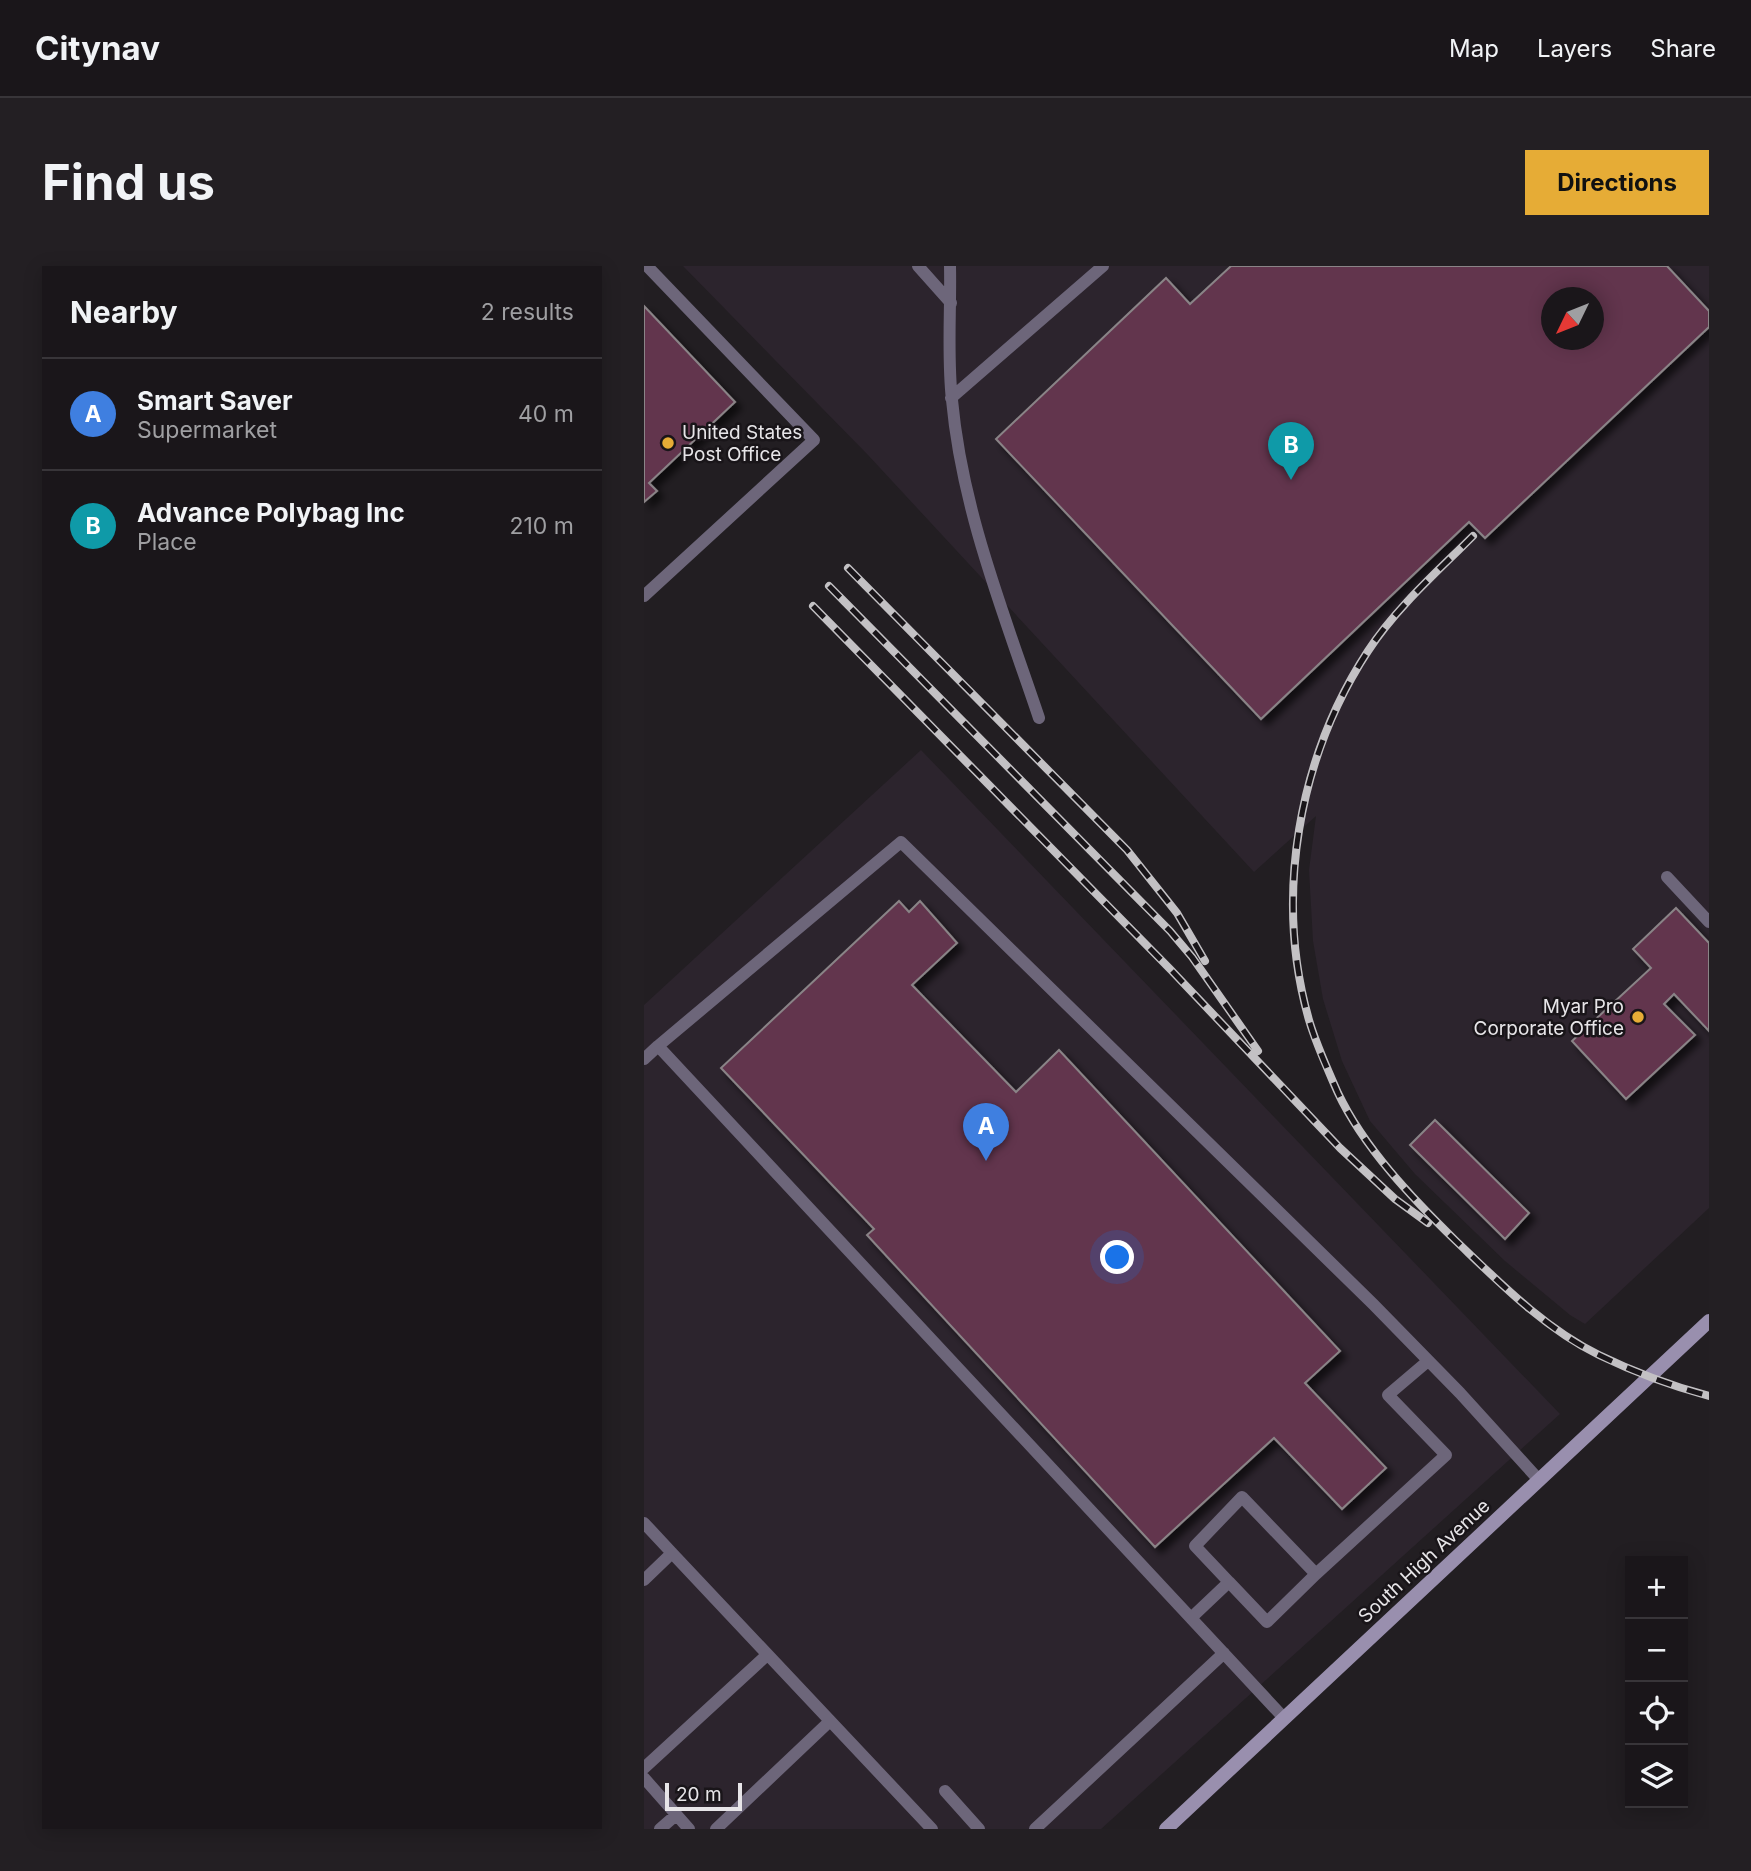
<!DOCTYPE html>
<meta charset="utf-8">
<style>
body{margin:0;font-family:Inter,sans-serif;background:#231f23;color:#f1f3f6}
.controls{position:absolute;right:21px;bottom:21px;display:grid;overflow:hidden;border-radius:0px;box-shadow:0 4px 18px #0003}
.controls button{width:63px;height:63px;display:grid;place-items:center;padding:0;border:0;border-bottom:2px solid #383539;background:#1a161a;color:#f1f3f6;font:35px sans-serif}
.compass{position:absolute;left:897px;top:21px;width:63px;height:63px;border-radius:50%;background:#1a161a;box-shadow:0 4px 18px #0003;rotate:227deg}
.scale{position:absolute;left:21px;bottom:18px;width:77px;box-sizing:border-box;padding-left:7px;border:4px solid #e7e5e8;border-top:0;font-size:19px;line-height:24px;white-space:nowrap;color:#e7e5e8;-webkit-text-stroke:5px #191519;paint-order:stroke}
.you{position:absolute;left:474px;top:992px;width:24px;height:24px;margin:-18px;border:5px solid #fff;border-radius:50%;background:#1a73e8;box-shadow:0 0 0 10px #1a73e833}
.badge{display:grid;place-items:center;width:46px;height:46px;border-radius:50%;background:#e6ac36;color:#fff;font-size:23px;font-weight:700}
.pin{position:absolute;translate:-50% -58px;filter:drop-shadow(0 2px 4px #0008)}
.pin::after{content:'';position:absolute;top:37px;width:24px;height:21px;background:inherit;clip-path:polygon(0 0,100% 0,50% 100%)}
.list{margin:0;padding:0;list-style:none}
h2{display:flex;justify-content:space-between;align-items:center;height:91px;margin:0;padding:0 28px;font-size:30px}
h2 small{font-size:23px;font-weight:400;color:#9f9fa2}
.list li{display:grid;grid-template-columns:46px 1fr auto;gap:21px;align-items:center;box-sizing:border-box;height:112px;padding:0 28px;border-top:2px solid #383539}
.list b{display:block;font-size:26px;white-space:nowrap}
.list p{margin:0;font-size:23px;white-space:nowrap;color:#9f9fa2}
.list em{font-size:23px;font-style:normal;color:#9f9fa2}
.icon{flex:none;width:38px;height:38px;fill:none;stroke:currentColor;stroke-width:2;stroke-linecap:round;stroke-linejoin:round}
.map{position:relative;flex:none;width:1065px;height:1563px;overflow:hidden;border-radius:0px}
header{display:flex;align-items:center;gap:42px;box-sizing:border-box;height:98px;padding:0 35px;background:#1a161a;border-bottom:2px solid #383539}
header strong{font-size:33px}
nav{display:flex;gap:38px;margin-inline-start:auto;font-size:24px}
.intro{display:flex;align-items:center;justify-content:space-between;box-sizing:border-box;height:168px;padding:0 42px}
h1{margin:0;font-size:49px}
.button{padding:18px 32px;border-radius:0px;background:#e6ac36;color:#111;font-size:24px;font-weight:700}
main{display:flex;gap:42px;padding:0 42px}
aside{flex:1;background:#1a161a;border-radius:0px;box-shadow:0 4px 18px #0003}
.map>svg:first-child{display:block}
.built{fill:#2c242d;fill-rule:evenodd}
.building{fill:#62364e;stroke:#8a8487;stroke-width:2;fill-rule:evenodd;filter:url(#shadow)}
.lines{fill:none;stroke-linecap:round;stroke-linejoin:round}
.lane{stroke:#6d667a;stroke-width:12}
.secondary{stroke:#998fae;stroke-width:14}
.rail-casing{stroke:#c3c1c4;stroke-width:8}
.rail{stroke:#191519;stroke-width:5;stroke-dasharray:16;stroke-linecap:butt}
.poi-dot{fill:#e6ac36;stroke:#191519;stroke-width:2.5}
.labels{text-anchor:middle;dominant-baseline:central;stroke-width:5;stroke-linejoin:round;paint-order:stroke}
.poi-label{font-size:19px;fill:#e7e5e8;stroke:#191519;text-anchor:start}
.street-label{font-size:19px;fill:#e7e5e8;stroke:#191519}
</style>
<header>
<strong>Citynav</strong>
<nav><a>Map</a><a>Layers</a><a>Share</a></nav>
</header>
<div class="intro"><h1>Find us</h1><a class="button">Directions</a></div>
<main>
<aside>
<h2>Nearby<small>2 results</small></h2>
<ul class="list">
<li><span class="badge" style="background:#3f7fe0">A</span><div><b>Smart Saver</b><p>Supermarket</p></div><em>40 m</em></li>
<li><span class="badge" style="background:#0f9aa8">B</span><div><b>Advance Polybag Inc</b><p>Place</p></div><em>210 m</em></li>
</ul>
</aside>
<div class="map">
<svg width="1065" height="1563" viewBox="0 0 1065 1563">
<defs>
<filter id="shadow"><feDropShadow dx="6" dy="6" stdDeviation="3.5" flood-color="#0009"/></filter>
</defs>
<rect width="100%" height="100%" fill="#221e22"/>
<path class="built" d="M39 0H1065V942L941 1058 926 1049 861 995 771 908 726 855 698 795 679 733 669 675 665 604 672 550 610 606 224 189ZM908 32H950V74H908Z
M277 484 916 1148 457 1563H0V739Z"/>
<path class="building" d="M587 0H1023L1065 45V61L841 272 825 256 617 453 352 173 522 12 546 38ZM908 32H950V74H908Z
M0 40 91 136 5 217 13 225 0 236Z
M255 635 265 646 276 635 313 677 268 719 372 826 415 784 696 1085 661 1117 742 1202 698 1243 630 1172 511 1281 223 969 230 963 77 802Z
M1032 642 1065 677V765L1030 728 1020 738 1051 769 982 833 928 775 1007 702 989 683Z
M791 854 885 947 861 973 766 879Z"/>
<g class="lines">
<path class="lane" d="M274 0 307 37
M306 0C307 44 303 90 308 134 318 244 360 348 395 452
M307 132 459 0
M0 330 170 174 3 0
M1023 611 1065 656
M14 780 257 576 729 1038 816 1127 895 1214
M0 793 14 780 640 1452
M0 1257 28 1287
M0 1314 28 1287 288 1563
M585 1316 623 1356 672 1308
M547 1352 585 1316 551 1280 598 1231 672 1308 802 1189 744 1129 784 1095
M0 1502 123 1389
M0 1512 45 1563
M301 1525 335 1563
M16 1563 32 1549
M72 1563 186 1455
M391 1563 580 1387"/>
<path class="secondary" d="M522 1563 1065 1055"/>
<g class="rail-casing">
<path id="rail" d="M829 270C793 306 752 342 724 385 654 492 630 631 665 754 672 778 684 804 694 827 720 882 769 933 812 975 856 1017 900 1062 955 1089 990 1106 1028 1120 1065 1130
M204 302 483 584 533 647 561 695
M185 320 526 665 548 691 614 785
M169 340 527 704 696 882 751 933 784 957"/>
</g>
<use href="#rail" class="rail"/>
</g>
<g class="poi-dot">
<circle cx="24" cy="177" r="7"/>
<circle cx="994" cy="751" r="7"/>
</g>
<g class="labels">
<g class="poi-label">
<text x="38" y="166">United States<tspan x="38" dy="22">Post Office</tspan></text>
<text x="980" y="740" text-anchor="end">Myar Pro<tspan x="980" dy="22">Corporate Office</tspan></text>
</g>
<g class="street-label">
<text transform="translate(780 1295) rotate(-43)">South High Avenue</text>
</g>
</g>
</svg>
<div class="controls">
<button>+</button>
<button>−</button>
<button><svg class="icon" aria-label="locate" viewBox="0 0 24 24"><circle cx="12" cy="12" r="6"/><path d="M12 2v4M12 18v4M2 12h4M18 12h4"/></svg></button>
<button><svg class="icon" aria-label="layers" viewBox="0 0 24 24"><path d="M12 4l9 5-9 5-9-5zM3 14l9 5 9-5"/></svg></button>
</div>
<svg class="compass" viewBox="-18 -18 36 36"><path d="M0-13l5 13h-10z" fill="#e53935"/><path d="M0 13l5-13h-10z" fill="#9f9fa2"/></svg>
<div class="scale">20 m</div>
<div class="you"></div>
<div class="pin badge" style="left:342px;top:895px;background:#3f7fe0">A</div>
<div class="pin badge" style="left:647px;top:214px;background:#0f9aa8">B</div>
</div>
</main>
